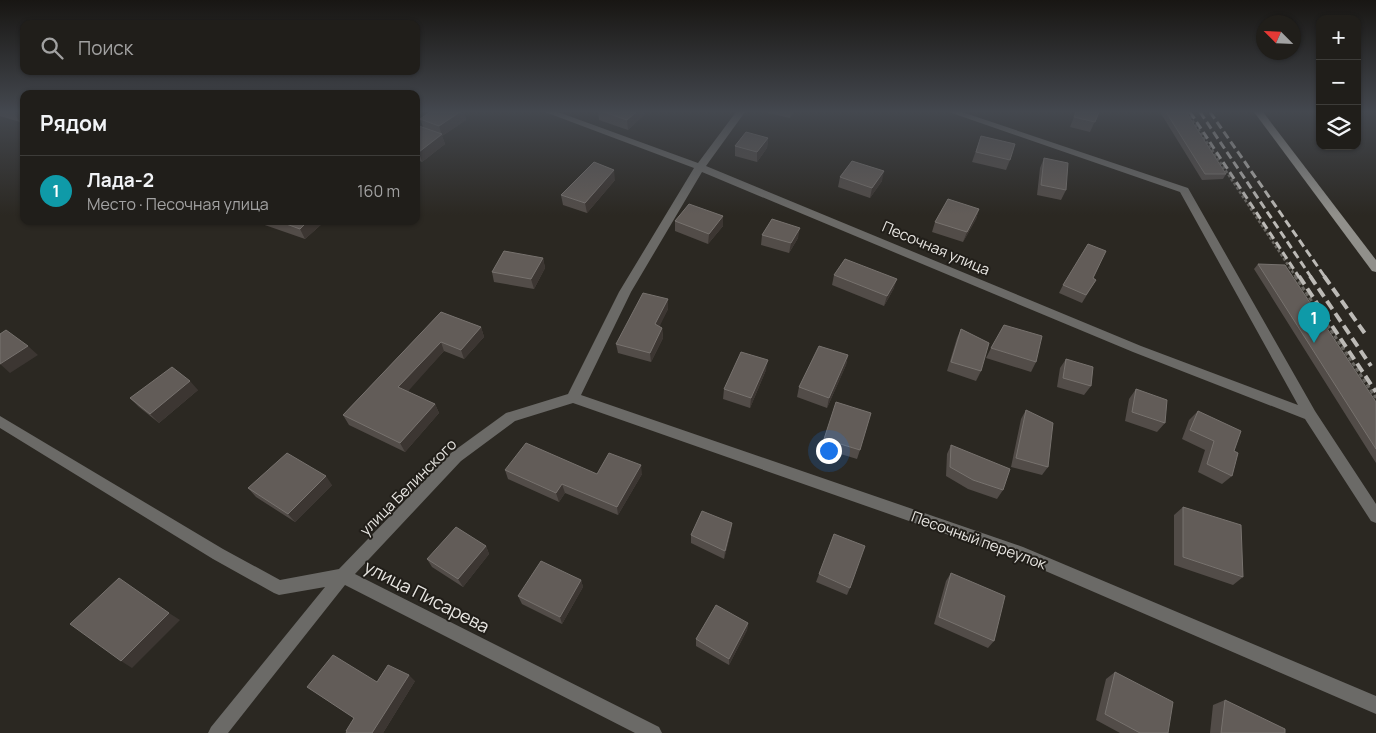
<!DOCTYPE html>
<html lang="ru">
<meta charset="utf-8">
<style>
body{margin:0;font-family:Manrope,sans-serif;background:#282723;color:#f1f3f6}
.controls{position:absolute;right:15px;top:15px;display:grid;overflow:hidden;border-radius:10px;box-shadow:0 1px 4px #0004}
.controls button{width:45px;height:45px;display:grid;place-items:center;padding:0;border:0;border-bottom:1px solid #3d3c39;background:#201e1a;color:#f1f3f6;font:25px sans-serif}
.compass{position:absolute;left:1256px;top:15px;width:45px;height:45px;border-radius:50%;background:#201e1a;box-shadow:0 1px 4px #0004;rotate:294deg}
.you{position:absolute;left:828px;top:450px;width:18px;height:18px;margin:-12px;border:4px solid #fff;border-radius:50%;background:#1a73e8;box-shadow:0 0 0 8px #1a73e833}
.badge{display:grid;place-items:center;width:32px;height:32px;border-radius:50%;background:#bca0f2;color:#fff;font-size:16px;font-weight:700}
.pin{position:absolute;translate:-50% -41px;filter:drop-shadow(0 1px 2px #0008)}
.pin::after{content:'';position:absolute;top:26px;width:18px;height:15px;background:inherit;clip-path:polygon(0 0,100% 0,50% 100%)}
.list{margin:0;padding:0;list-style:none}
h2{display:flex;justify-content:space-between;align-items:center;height:65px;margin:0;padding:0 20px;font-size:21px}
h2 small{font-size:16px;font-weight:400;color:#a2a2a2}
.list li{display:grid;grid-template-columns:32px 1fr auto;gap:15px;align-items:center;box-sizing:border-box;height:70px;padding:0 20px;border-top:1px solid #3d3c39}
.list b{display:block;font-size:19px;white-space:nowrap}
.list p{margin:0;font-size:16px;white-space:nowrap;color:#a2a2a2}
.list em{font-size:16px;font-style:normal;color:#a2a2a2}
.icon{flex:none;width:28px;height:28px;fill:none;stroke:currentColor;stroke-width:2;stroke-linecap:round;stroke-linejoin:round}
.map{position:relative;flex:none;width:1376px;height:733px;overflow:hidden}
.search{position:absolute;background:#201e1a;box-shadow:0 1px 4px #0004;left:20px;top:20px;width:400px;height:55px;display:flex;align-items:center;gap:12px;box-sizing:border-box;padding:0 18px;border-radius:10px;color:#a2a2a2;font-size:19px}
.panel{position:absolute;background:#201e1a;box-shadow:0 1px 4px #0004;left:20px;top:90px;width:400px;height:135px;border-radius:10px}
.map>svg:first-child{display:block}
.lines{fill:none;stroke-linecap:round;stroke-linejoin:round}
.path-far1{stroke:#6a6762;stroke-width:2.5;stroke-dasharray:3 2;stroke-linecap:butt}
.path{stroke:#6a6762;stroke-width:3;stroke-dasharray:4 2.5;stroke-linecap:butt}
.street{fill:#6b6a67;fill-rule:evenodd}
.secondary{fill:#91908b;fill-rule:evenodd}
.rail-far1{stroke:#bcbab6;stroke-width:3;stroke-dasharray:8 4;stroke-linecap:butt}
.rail{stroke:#bcbab6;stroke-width:4;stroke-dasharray:10 5;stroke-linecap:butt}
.wall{fill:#524c48}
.shaded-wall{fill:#3c3632}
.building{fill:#625c58;stroke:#77726e}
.labels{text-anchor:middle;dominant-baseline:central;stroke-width:4;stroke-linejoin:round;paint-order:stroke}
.street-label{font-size:15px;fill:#e8e6e2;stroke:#211e19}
.near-street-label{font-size:18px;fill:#e8e6e2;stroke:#211e19}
</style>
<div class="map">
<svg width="1376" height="733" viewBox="0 0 1376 733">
<rect width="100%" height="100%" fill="#2b2822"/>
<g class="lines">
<path class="path-far1" d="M1187 112 1296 277"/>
<path class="path" d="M1295 276 1376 398"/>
<path class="street" d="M545 112H558L698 163 736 112H745L706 166 1141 346 1298 405 1180 192 949 112H962L1188 188 1315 411 1376 504V523L1371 521 1305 419 1133 352 702 172 631 292 581 395 1023 547 1376 696V714L1020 560 573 403 515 421 461 461 355 574 659 727 662 733H635L345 585 228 733H208L211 727 325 587 279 595 274 593 213 559 0 428V416L223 549 280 580 339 569 451 453 506 413 568 394 619 292 694 168Z"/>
<path class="secondary" d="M1254 112H1263L1376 260V272L1372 271Z"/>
<path class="rail-far1" d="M1190 112 1299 277
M1200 112 1311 277
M1210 112 1325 277"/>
<path class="rail" d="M1299 276 1376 392
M1310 276 1371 366
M1324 276 1366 335"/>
</g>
<path class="wall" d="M0 112H24V120L20 122 0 116Z
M430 112H464L466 120 442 136 445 144 422 162 416 159V125L423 127 420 119Z
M598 112H645V114L628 130 599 120Z
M764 112H794L790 118Z
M1076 112H1099L1090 132 1070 127Z
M1160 112H1186L1226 174 1223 179 1202 180Z
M981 136 1010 160 1006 170 972 162Z
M768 138 767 148 757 162 735 156V146Z
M1044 158 1066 190 1061 200 1037 195 1040 168Z
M840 177 882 181 870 198 838 187Z
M615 180 587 213 563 205 561 195Z
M979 209 976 219 963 242 932 232 935 222Z
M253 221H324V222L305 239Z
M675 221 723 226 708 244 675 231Z
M762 235 798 238 789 253 761 245Z
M543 258 545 268 534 289 494 282 492 272Z
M1258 264 1376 402V463L1254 269Z
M834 275 894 288 884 306 832 285Z
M1093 278 1096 280 1082 303 1059 293 1063 285Z
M668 299V309L659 326 662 328 663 338 651 362 618 353 616 344Z
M441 312 481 327 484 337 464 359 444 351 407 391 435 404 439 413 405 452 349 425 343 415Z
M961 329 981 371 976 381 947 371 957 338Z
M991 348 1036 362 1031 372 986 358Z
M848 355 846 365 827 408 797 397 799 387Z
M1066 359 1091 386 1084 395 1057 387 1060 368Z
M766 370 750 408 723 399 724 389Z
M1136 389 1165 423 1157 432 1125 421 1129 399Z
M198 390 159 423 139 407 130 398Z
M1026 410 1048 467 1042 475 1011 467 1021 419Z
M1198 411 1234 451 1232 476 1222 484 1198 472 1205 450 1182 439 1189 420Z
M824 439 860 450 857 459 821 448Z
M951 445 1003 490 997 499 968 489 946 476 947 454Z
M505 470 597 474H642L618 515 565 493 559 502 508 479Z
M332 485 295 522 256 497 248 488Z
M1183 507 1243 577 1233 585 1174 565V515Z
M731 531 724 559 691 543V535Z
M486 546 489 554 463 587 432 567 427 559Z
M951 573 994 641 988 648 934 624 946 581Z
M819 574 850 588 847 595 816 582Z
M581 580 583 587 562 624 522 604 518 596Z
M748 623 747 630 729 665 696 646V639Z
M1115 672 1168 733H1120L1096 720 1106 679Z
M415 681 383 733H346L354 718 307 687 377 682Z
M1225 700 1285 733H1210L1213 705Z"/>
<path class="shaded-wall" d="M13 112H24V120L20 122Z
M460 112H464L466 120 442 136 445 144 422 162 419 152 442 135 439 126Z
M636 112H645V114L628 130 627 120Z
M791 112H794L790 118Z
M768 138 767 148 757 162V152Z
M614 170 615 180 587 213 585 203Z
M884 171 882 181 870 198 872 188Z
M979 209 976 219 963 242 967 232Z
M723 216V226L708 244 709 234Z
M308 221 324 222 305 239 300 229Z
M800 228 798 238 789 253 791 243Z
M543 258 545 268 534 289 531 279Z
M897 279 894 288 884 306 887 296Z
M668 299V309L656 334 655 324Z
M481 327 484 337 464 359 461 350Z
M662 328 663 338 651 362 650 353Z
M441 342 444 351 403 397 398 387Z
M28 346 38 355 10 373 0 364Z
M848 355 846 365 827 408 829 398Z
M768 360 766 370 750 408 751 398Z
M190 381 198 390 159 423 150 414Z
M435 404 439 413 405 452 400 443Z
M641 465 642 474 618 515 617 507Z
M326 476 332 485 295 522 288 514Z
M562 484 565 493 559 502 556 493Z
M732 523 731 531 724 559 725 551Z
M486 546 489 554 463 587 458 579Z
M581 580 583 587 562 624 560 617Z
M169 613 180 620 132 668 121 661Z
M748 623 747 630 729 665V659Z
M409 675 415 681 383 733H372Z"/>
<path class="building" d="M430 112H460L439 126 420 119Z
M604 112H636L627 120Z
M1076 112H1099L1095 122 1074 117Z
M1166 112H1186L1226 174H1205Z
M416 125 442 134 419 152 416 150Z
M746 132 768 138 757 152 735 146Z
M981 136 1015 144 1010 160 976 152Z
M1044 158 1068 163 1066 190 1041 185Z
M852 161 884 171 872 188 840 177Z
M594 162 614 170 585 203 561 195Z
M948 199 979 209 967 232 935 222Z
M689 204 723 216 709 234 675 221Z
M772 219 800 228 791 243 762 235Z
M278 221H308L300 229Z
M1088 244 1106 251 1093 278 1096 280 1086 295 1063 285Z
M504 251 543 258 531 279 492 272Z
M845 259 897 279 887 296 834 275Z
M1258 264 1285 265 1376 402V449Z
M643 293 668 299 655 324 662 328 650 353 616 344Z
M441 312 481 327 461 350 441 342 398 387 435 404 400 443 343 415Z
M1004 325 1042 336 1036 362 991 348Z
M961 329 989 343 981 371 951 362Z
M6 330 28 346 0 364V334Z
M819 346 848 355 829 398 799 387Z
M741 352 768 360 751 398 724 389Z
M1066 359 1093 367 1091 386 1063 378Z
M172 367 190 381 150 414 130 398Z
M1136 389 1167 400 1165 423 1132 412Z
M836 402 871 413 860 450 824 439Z
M1026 410 1053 423 1048 467 1016 458Z
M1198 411 1241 431 1234 451 1238 453 1232 476 1207 464 1214 441 1190 430Z
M526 443 597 474 609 453 641 465 617 507 562 484 556 493 505 470Z
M951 445 1010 469 1003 490 973 480 950 467Z
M287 453 326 476 288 514 248 488Z
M1183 507 1241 525 1243 577 1183 557Z
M702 511 732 523 725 551 691 535Z
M456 527 486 546 458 579 427 559Z
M834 534 865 546 850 588 819 574Z
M541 561 581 580 560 617 518 596Z
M951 573 1005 596 994 641 939 617Z
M119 578 169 613 121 661 70 624Z
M716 605 748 623 729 659 696 639Z
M333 655 377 682 388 665 409 675 372 733H346L347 731H346L354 718 307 687Z
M1115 672 1173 702 1168 733H1140L1105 714Z
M1225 700 1285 729V733H1221Z"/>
<linearGradient id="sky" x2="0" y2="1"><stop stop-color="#181613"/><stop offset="0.52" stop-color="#44484f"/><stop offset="1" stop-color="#44484f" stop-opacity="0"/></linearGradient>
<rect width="1376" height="215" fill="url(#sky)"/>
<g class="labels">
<g class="street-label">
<text transform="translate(936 248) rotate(23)">Песочная улица</text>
<text transform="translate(408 487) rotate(-45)">улица Белинского</text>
<text transform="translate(979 540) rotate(20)">Песочный переулок</text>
</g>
<g class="near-street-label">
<text transform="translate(427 596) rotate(27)">улица Писарева</text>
</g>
</g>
</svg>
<div class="controls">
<button>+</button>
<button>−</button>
<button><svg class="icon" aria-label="layers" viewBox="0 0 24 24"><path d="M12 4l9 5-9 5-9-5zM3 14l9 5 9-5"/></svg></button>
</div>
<svg class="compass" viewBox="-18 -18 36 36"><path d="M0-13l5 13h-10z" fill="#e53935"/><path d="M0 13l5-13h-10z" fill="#a2a2a2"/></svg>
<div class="you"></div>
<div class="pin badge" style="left:1314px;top:343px;background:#0f9aa8">1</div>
<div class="search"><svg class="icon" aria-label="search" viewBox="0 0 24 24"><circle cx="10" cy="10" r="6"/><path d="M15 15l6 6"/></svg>Поиск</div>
<section class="panel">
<h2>Рядом<small></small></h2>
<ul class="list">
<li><span class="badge" style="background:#0f9aa8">1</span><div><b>Лада-2</b><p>Место · Песочная улица</p></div><em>160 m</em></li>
</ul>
</section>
</div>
